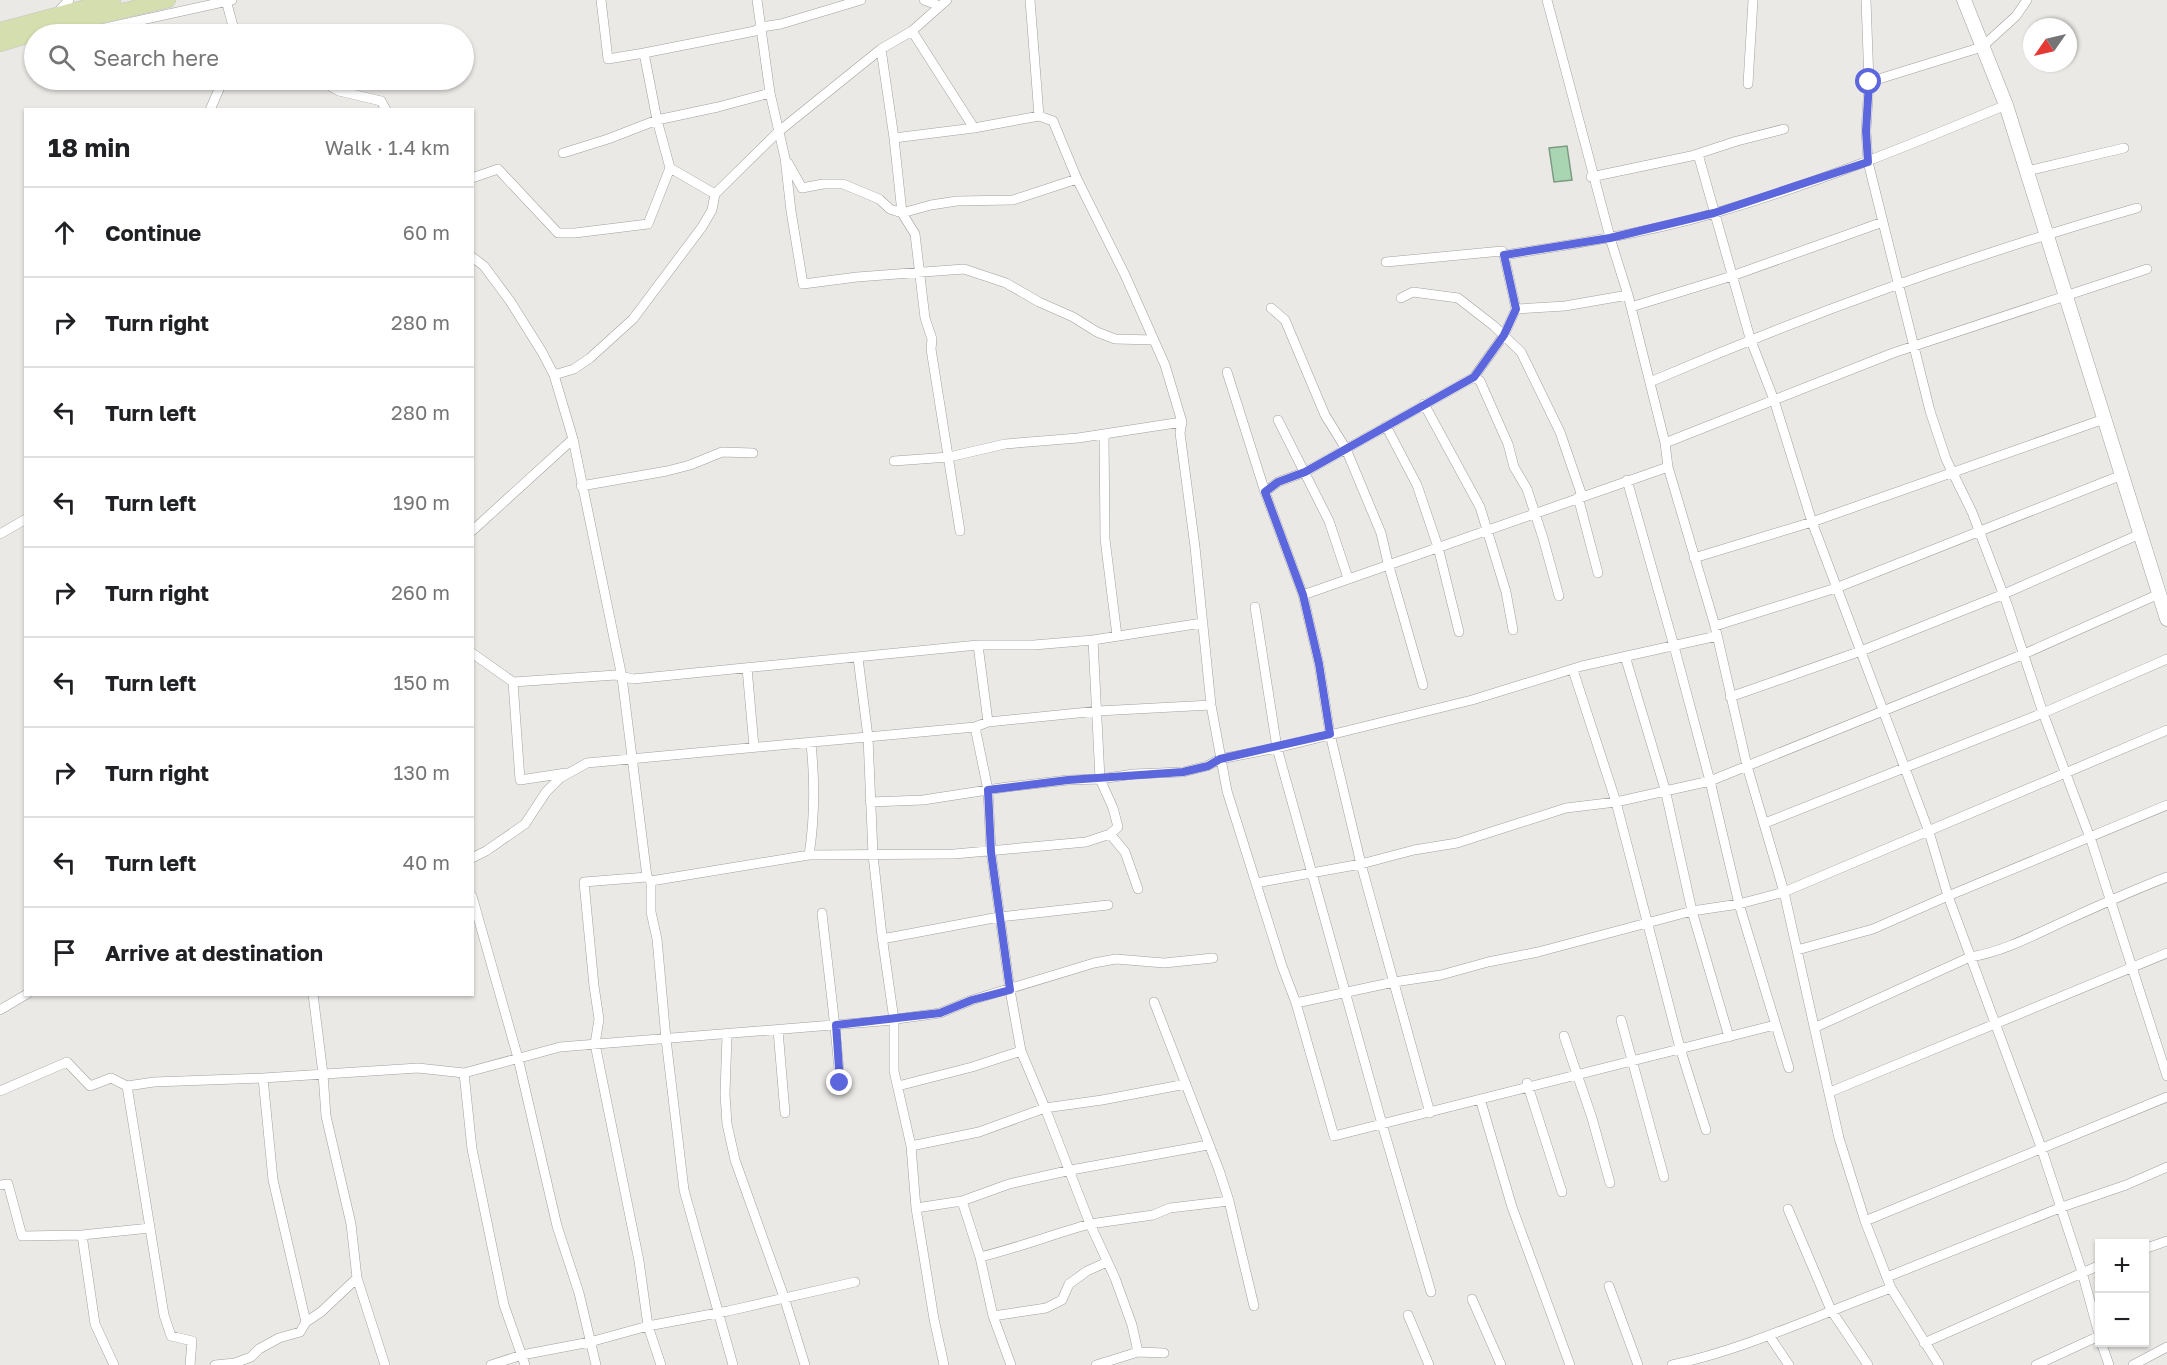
<!DOCTYPE html>
<meta charset="utf-8">
<style>
body{margin:0;font-family:"Golos Text",sans-serif;background:#f6f6f6;color:#202124}
.controls{position:absolute;right:18px;bottom:18px;display:grid;overflow:hidden;border-radius:0px;box-shadow:0 2px 4px #0004}
.controls button{width:54px;height:54px;display:grid;place-items:center;padding:0;border:0;border-bottom:2px solid #e0e0e0;background:#fff;color:#202124;font:30px sans-serif}
.compass{position:absolute;left:2023px;top:18px;width:54px;height:54px;border-radius:50%;background:#fff;box-shadow:0 2px 4px #0004;rotate:236deg}
.stop{position:absolute;width:18px;height:18px;margin:-14px;border:4px solid #5c66dd;border-radius:50%;background:#fff}
.stop.end{background:#5c66dd;border-color:#fff;box-shadow:0 2px 6px #0008}
.list{margin:0;padding:0;list-style:none}
h2{display:flex;justify-content:space-between;align-items:center;height:78px;margin:0;padding:0 24px;font-size:26px}
h2 small{font-size:20px;font-weight:400;color:#757577}
.list li{display:grid;grid-template-columns:39px 1fr auto;gap:18px;align-items:center;box-sizing:border-box;height:90px;padding:0 24px;border-top:2px solid #e0e0e0}
.list b{display:block;font-size:22px;white-space:nowrap}
.list em{font-size:20px;font-style:normal;color:#757577}
.icon{flex:none;width:33px;height:33px;fill:none;stroke:currentColor;stroke-width:2;stroke-linecap:round;stroke-linejoin:round}
.map{position:relative;flex:none;width:2167px;height:1365px;overflow:hidden}
.search{position:absolute;background:#fff;box-shadow:0 2px 4px #0004;left:24px;top:24px;width:450px;height:66px;display:flex;align-items:center;gap:15px;box-sizing:border-box;padding:0 21px;border-radius:33px;color:#757577;font-size:22px}
.panel{position:absolute;background:#fff;box-shadow:0 2px 4px #0004;left:24px;top:108px;width:450px;height:888px;border-radius:0px}
.map>svg:first-child{display:block}
.water{fill:#aad5b3;stroke:#7d9a82;stroke-width:1.5}
.lines{fill:none;stroke-linecap:round;stroke-linejoin:round}
.minor-casing{stroke:#a1a09d;stroke-width:10}
.secondary-casing{stroke:#a1a09d;stroke-width:15}
.primary-casing{stroke:#c6c6c6;stroke-width:16}
.minor{stroke:#fff;stroke-width:9}
.secondary{stroke:#fff;stroke-width:14}
.primary{stroke:#d5deaf;stroke-width:15}
.route{stroke:#5c66dd;stroke-width:8}
</style>
<div class="map">
<svg width="2167" height="1365" viewBox="0 0 2167 1365">
<rect width="100%" height="100%" fill="#ebe9e6"/>
<path class="water" d="M1567 146 1572 180 1554 182 1549 148Z"/>
<g class="lines">
<g class="minor-casing">
<path id="minor" d="M226 0 234 30 233 34
M601 0 608 59 644 53 657 120 670 168
M757 0 770 93 785 158 791 211 803 284 857 277 964 269 1006 283 1039 302 1073 317 1097 332 1115 339 1154 340
M924 0 940 6
M1030 0 1039 116
M1547 0 1611 241
M1866 0 1869 82 1866 131 1868 162 1930 411 1946 459 1972 512 2007 604 2043 713 2092 843 2167 1076
M56 14 69 0
M61 27 81 33 87 32 232 0
M912 31 974 128
M881 49 894 138 902 213 931 205 957 201 1013 200 1077 179
M644 53 755 31 761 27 781 24 861 0
M320 80 339 91 381 101 386 110
M1869 82 1982 47 2016 16 2027 0
M1748 84 1753 0
M210 110 223 80
M894 138 974 128 1039 116 1053 121 1077 179 1125 275 1165 365 1182 422 1180 433 1195 547 1211 705 1227 791 1282 966 1296 1003 1334 1136 1775 1025
M563 153 608 139 657 120 718 107 770 93
M1698 154 1750 338 1774 400 1812 522 1929 832 1948 896 2041 1147 2082 1272 2100 1338
M788 163 802 188 823 184H843L879 199 890 209 902 213 915 234 925 318 932 339 931 349 960 531
M2027 171 2124 148
M1591 177 1691 156 1737 141 1784 129
M472 178 498 169 558 233H575L648 224 670 168 715 194
M1610 238 1628 295 1665 443 1668 467 1715 626 1747 766 1784 892 1839 1138 1865 1221 1891 1288 1939 1365
M472 257 484 266 510 301 542 352 554 375 573 439 622 677 647 877
M1386 262 1502 251 1504 255C1575 244 1646 233 1715 213 1815 184 1910 145 2006 105
M1401 298 1413 292 1458 298 1494 326 1521 352 1560 432 1582 496
M1631 307 1732 276 1883 222
M1271 308 1285 320 1325 415 1346 449 1381 533 1388 563 1423 685
M1516 309 1565 306 1628 295
M1227 372 1265 492 1303 595 1319 664 1330 734 1361 864 1430 1113
M554 375 574 369 590 358 633 319 702 227 712 210 715 194 778 132 881 49 912 31 947 0
M1474 377 1480 381 1508 444 1514 467 1527 489 1543 538 1559 596
M1650 382C1808 314 1971 255 2137 208
M1424 404 1480 507 1506 592 1513 630
M1278 420 1329 521 1348 578
M1386 426 1417 485 1438 547 1459 632
M1104 434 1105 539 1117 636
M1665 443 1893 353 2147 269
M894 461 949 457 1005 444 1078 438 1182 422
M1627 480 1674 646 1710 781 1739 904 1789 1068
M581 486 667 471 690 465 722 452 753 453
M1265 492 1278 482 1305 472 1474 377 1504 335 1516 309 1504 255
M1578 497 1598 573
M472 531 573 439
M0 534 26 519
M1694 558 1812 522 2104 419
M1303 595 1668 467
M1255 607 1277 748 1382 1124 1431 1292
M1715 626 1836 588 2122 475
M978 645 988 722
M472 653 513 682 616 675 633 679 978 645H1034L1093 640 1202 623
M1625 656 1665 789 1692 911 1729 1037
M858 658 868 737 873 855 882 936 894 1020V1071L911 1146 916 1208 934 1319 944 1365
M747 668 754 747
M1573 670 1616 802 1680 1048 1706 1130
M513 682 520 780 566 773
M1730 697 1861 651 2004 594 2140 534
M975 727 988 790 991 852 1010 990 1021 1051 1045 1108 1102 1100 1186 1084
M870 802 923 800 1007 787 1068 780 1100 779 1093 640
M1765 823 2043 713 2167 659
M1110 834 1125 852 1138 889
M809 855C815 817 815 782 811 744
M472 858 486 851 525 824 546 792 560 778 587 763 975 727 988 722 1098 711 1211 705
M651 881V912L657 939 666 1039 684 1190 733 1365
M1256 883 1361 864 1414 850 1457 843 1566 808 1616 802 1710 781 2024 654 2159 594
M472 896 518 1058 557 1226 579 1293 596 1365
M822 913C828 970 836 1026 840 1083
M882 939 999 917 1108 905
M1797 950 1873 929 1948 896 2167 805
M313 994 323 1074 326 1116 351 1224 357 1278 385 1365
M1154 1002 1219 1170 1229 1201
M1296 1003 1394 982 1441 975 1488 962 1538 952 1692 911 1739 904 1784 892 2167 730
M0 1010 27 994
M889 1020 940 1013 972 1000 1094 963 1116 959 1164 963 1213 958
M1621 1020 1664 1177
M1816 1027 1970 957C2004 952 2038 933 2069 919 2102 904 2134 890 2167 877
M778 1030 785 1113
M727 1035 725 1094 727 1124 735 1160 784 1297 805 1365
M1564 1036 1592 1118 1610 1183
M464 1073 472 1149 504 1305 525 1365
M263 1078 273 1180 306 1322
M1527 1083 1562 1192
M127 1086 150 1228
M898 1086 972 1067 1021 1051
M0 1091 67 1062 90 1086 111 1078 127 1086 154 1082 263 1078 418 1068 464 1073 560 1047 894 1020
M1830 1092 2167 953
M1481 1102 1512 1207 1570 1365
M911 1146 979 1132 1045 1108 1090 1224 1153 1215 1170 1208 1229 1201 1254 1306
M0 1185 8 1184 22 1236 82 1235 150 1228 164 1315 171 1336 192 1341 190 1365
M962 1201 1009 1184 1071 1170 1208 1145
M916 1208 962 1201 980 1257 993 1316 1011 1365
M1788 1209 1831 1310 1868 1365
M1865 1221 2167 1097
M82 1235 95 1324 114 1365
M2144 1249 2167 1241
M980 1257C1018 1248 1053 1234 1090 1224L1115 1278 1132 1325 1138 1352
M1887 1277 2062 1207 2126 1185 2167 1167
M1609 1286 1638 1365
M1472 1299 1501 1365
M1408 1315 1429 1365
M993 1316 1046 1308 1062 1300 1069 1284 1087 1271 1107 1262
M1770 1337 1789 1365
M2101 1342 2109 1365
M1924 1343 2100 1265
M215 1365 235 1363 251 1357 259 1349 279 1338 300 1332 306 1322 321 1312 357 1278
M491 1365 522 1355 590 1342 648 1326 728 1311 855 1282
M661 1365 648 1326 639 1261 595 1044 599 1019 594 986 584 882 647 877 651 881 809 855 954 854 1086 842 1110 834 1118 827 1113 808 1100 779 1134 774 1183 772 1207 766 1220 759 1277 748 1472 700 1582 666 1717 636
M1096 1365 1138 1352 1164 1353
M1672 1365C1749 1348 1817 1315 1891 1288
M2036 1365 2099 1336
M2133 1365 2167 1347"/>
</g>
<g class="secondary-casing">
<path id="secondary" d="M1964 0 2006 105 2167 619"/>
</g>
<g class="primary-casing">
<path id="primary" d="M0 30 113 0
M0 44 59 26 168 0"/>
</g>
<use href="#minor" class="minor"/>
<use href="#secondary" class="secondary"/>
<use href="#primary" class="primary"/>
</g>
<g class="lines">
<path class="route" d="M840 1083 836 1025 940 1013 972 1000 1010 990 991 852 988 790 1068 780 1183 772 1208 766 1220 759 1330 734 1319 664 1303 595 1265 492 1278 482 1305 472 1474 377 1504 335 1516 309 1504 255 1610 238 1714 213 1868 162 1866 131 1869 82"/>
</g>
</svg>
<div class="controls">
<button>+</button>
<button>−</button>
</div>
<svg class="compass" viewBox="-18 -18 36 36"><path d="M0-13l5 13h-10z" fill="#e53935"/><path d="M0 13l5-13h-10z" fill="#757577"/></svg>
<div class="stop" style="left:1869px;top:82px"></div>
<div class="stop end" style="left:840px;top:1083px"></div>
<div class="search"><svg class="icon" aria-label="search" viewBox="0 0 24 24"><circle cx="10" cy="10" r="6"/><path d="M15 15l6 6"/></svg>Search here</div>
<section class="panel">
<h2>18 min<small>Walk · 1.4 km</small></h2>
<ul class="list">
<li><svg class="icon" aria-label="ahead" viewBox="0 0 24 24"><path d="M12 20V5M6 11l6-6 6 6"/></svg><div><b>Continue</b></div><em>60 m</em></li>
<li><svg class="icon" aria-label="right" viewBox="0 0 24 24"><path d="M7 20v-9h11M14 6l5 5-5 5"/></svg><div><b>Turn right</b></div><em>280 m</em></li>
<li><svg class="icon" aria-label="left" viewBox="0 0 24 24"><path d="M17 20v-9H6M10 6l-5 5 5 5"/></svg><div><b>Turn left</b></div><em>280 m</em></li>
<li><svg class="icon" aria-label="left" viewBox="0 0 24 24"><path d="M17 20v-9H6M10 6l-5 5 5 5"/></svg><div><b>Turn left</b></div><em>190 m</em></li>
<li><svg class="icon" aria-label="right" viewBox="0 0 24 24"><path d="M7 20v-9h11M14 6l5 5-5 5"/></svg><div><b>Turn right</b></div><em>260 m</em></li>
<li><svg class="icon" aria-label="left" viewBox="0 0 24 24"><path d="M17 20v-9H6M10 6l-5 5 5 5"/></svg><div><b>Turn left</b></div><em>150 m</em></li>
<li><svg class="icon" aria-label="right" viewBox="0 0 24 24"><path d="M7 20v-9h11M14 6l5 5-5 5"/></svg><div><b>Turn right</b></div><em>130 m</em></li>
<li><svg class="icon" aria-label="left" viewBox="0 0 24 24"><path d="M17 20v-9H6M10 6l-5 5 5 5"/></svg><div><b>Turn left</b></div><em>40 m</em></li>
<li><svg class="icon" aria-label="arrive" viewBox="0 0 24 24"><path d="M6 21V4h12l-3 4 3 4H6"/></svg><div><b>Arrive at destination</b></div></li>
</ul>
</section>
</div>
